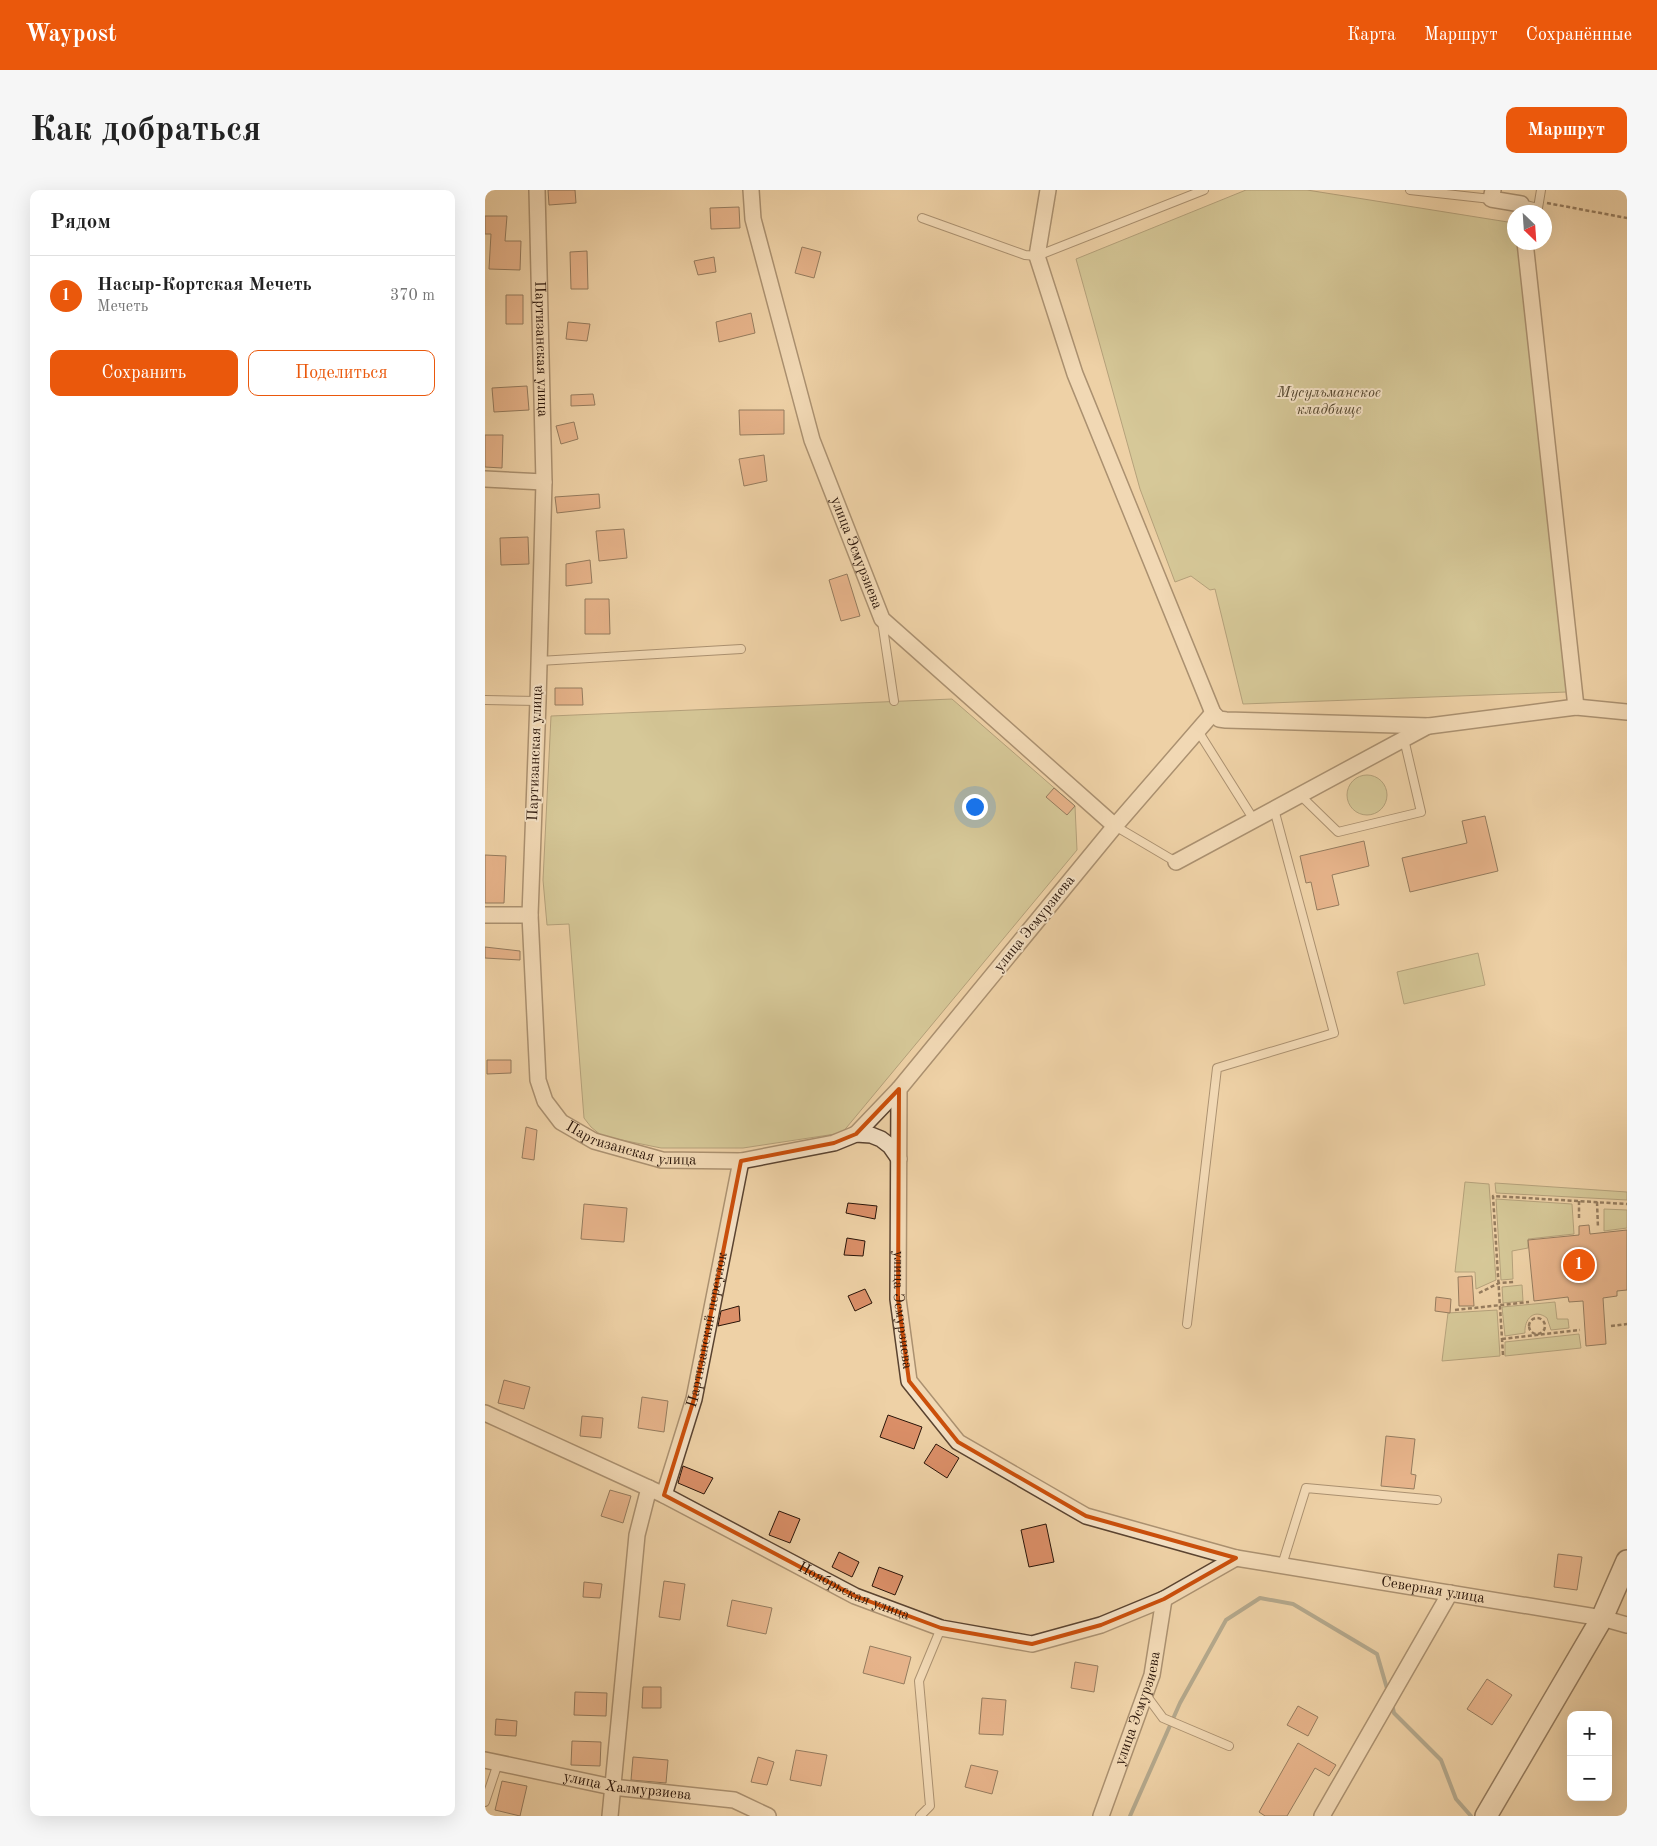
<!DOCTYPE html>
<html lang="ru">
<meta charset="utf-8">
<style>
body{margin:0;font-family:"Old Standard TT",serif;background:#f6f6f6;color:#222}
.controls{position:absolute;right:15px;bottom:15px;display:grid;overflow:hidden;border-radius:10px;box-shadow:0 5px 20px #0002}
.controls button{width:45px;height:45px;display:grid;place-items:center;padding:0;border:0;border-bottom:1px solid #e0e0e0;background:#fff;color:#222;font:25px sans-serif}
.compass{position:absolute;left:1022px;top:15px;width:45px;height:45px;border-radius:50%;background:#fff;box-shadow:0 5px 20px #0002;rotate:155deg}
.you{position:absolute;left:489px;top:616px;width:18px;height:18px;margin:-12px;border:4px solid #fff;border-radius:50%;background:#1a73e8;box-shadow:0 0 0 8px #1a73e833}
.badge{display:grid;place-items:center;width:32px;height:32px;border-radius:50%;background:#ea580c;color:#fff;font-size:16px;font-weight:700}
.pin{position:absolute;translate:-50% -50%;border:2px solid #fff;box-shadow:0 1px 5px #0006}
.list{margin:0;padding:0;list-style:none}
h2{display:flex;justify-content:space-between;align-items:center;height:65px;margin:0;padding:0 20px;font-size:21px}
h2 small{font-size:16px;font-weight:400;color:#767676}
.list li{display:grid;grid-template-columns:32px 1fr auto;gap:15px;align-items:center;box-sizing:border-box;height:80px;padding:0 20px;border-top:1px solid #e0e0e0}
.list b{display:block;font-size:19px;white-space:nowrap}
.list p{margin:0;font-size:16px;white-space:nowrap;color:#767676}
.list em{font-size:16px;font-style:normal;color:#767676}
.actions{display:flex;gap:10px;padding:15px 20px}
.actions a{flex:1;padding:11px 0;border:1px solid #ea580c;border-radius:10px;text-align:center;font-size:18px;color:#ea580c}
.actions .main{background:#ea580c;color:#fff}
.map{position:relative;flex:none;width:1142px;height:1626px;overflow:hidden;border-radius:10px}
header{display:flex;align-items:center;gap:30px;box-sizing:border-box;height:70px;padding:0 25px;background:#ea580c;color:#fff}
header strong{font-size:24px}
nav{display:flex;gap:28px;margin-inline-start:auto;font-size:18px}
.intro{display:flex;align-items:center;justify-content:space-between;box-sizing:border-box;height:120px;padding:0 30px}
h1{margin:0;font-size:35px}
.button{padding:12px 22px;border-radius:10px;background:#ea580c;color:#fff;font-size:18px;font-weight:700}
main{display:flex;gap:30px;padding:0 30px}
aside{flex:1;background:#fff;border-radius:10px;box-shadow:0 5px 20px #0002}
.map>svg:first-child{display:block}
.green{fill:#b8bc87;stroke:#706848}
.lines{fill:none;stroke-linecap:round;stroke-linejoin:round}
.stream{stroke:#6e756d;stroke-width:4}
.building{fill:#db8f68;stroke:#291408}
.lane-casing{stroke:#5a4330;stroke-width:10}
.street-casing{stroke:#5a4330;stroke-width:18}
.secondary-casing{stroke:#291408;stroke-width:24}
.path{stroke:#291408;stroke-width:2.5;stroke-dasharray:4 2.5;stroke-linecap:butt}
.lane{stroke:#f4e1c5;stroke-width:8}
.street{stroke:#f4e1c5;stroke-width:15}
.secondary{stroke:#f4e1c5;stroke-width:21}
.marked{fill:none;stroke:#cb4f0b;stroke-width:4;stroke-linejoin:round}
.labels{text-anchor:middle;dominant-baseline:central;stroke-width:4;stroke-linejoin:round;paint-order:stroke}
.street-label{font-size:15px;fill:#291408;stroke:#f4e1c5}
.park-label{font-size:15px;font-style:italic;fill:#54462e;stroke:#f4e1c5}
</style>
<header>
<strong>Waypost</strong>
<nav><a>Карта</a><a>Маршрут</a><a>Сохранённые</a></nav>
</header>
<div class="intro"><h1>Как добраться</h1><a class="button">Маршрут</a></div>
<main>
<aside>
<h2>Рядом<small></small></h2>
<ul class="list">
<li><span class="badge">1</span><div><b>Насыр-Кортская Мечеть</b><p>Мечеть</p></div><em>370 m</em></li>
</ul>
<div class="actions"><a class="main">Сохранить</a><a>Поделиться</a></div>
</aside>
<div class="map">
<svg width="1142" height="1626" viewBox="0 0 1142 1626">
<rect width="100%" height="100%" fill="#eed1a6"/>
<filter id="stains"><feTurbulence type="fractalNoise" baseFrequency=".004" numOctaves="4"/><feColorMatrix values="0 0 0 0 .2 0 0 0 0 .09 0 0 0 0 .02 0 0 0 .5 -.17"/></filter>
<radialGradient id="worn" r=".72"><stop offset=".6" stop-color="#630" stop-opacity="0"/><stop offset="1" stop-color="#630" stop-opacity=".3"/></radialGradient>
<path class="green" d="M761 0H822L1029 33 1030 52 1033 53 1082 502 758 514 730 399 725 400 706 386 690 392 655 299 591 69Z
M467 509 590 616 592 660 357 943 258 958H176L117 946 106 937 99 928 84 734 62 735 58 690 66 526Z
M862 605a20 20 0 1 1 40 0a20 20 0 1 1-40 0Z
M993 763 1000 795 919 814 912 782Z
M980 992 1004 994 1011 1090 991 1099 990 1082H970Z
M1010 993 1142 1002V1010L1011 1003Z
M1011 1009 1087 1014 1089 1044 1043 1049V1058L1027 1061 1028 1089 1016 1090Z
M1119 1019 1142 1020V1038L1119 1041Z
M1037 1095 1038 1111 1018 1113 1017 1097Z
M1070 1112 1072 1129H1083L1084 1138 1066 1140 1062 1128C1049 1118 1039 1129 1040 1143L1020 1146 1017 1117Z
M1012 1120 1015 1166 957 1171 963 1123Z
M1094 1144 1096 1158 1020 1166V1152Z"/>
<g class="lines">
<path class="stream" d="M907 1514 909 1523 956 1570 971 1609 986 1626
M645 1626 695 1513 741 1430 775 1408 808 1414 892 1464 903 1502"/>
</g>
<path class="building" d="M63 0H90L91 13 64 15Z
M254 17 255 38 226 39 225 18Z
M0 26H22L20 51H36L35 80 4 79 6 44H0Z
M317 57 336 62 329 88 310 83Z
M102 61 103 99H86L85 62Z
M229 67 231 82 213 85 209 71Z
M21 105H38V134H21Z
M266 123 270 143 234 152 231 132Z
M83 132 105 134 102 151 81 149Z
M42 196 44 220 9 222 7 198Z
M108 204 110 215 86 216V205Z
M254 220H299V244L255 245Z
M89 232 93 249 76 254 71 236Z
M0 245H18L17 278 0 277Z
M279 265 282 291 259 296 254 269Z
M114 304 115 318 72 323 70 307Z
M139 339 142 368 114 371 111 341Z
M43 347 44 374 16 375 15 348Z
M105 370 107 393 81 396V374Z
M362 384 375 426 356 431 344 390Z
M100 409H124L125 444H100Z
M70 498H97L98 515H70Z
M569 598 590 616 582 625 561 607Z
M1000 626 1013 681 925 702 917 668 982 653 977 631Z
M879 651 884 676 847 685 854 715 832 720 826 692 821 693 815 666Z
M0 665 21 666 19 713H0Z
M0 757 35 761V770L0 768Z
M2 870H26V883L2 884Z
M41 937 52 940 49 970 37 968Z
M363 1013 392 1016 390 1029 361 1023Z
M99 1014 142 1018 139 1052 96 1049Z
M1104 1035 1105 1044 1142 1040V1100L1132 1101V1106L1118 1108 1121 1154 1101 1156 1098 1111 1084 1112 1083 1107 1049 1111 1043 1050 1094 1045V1036Z
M362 1048 380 1051 378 1066 359 1065Z
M987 1086 989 1116H974L973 1087Z
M380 1099 387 1113 370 1121 363 1106Z
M951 1107 966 1109 965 1123 950 1121Z
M254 1116 255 1131 233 1136 236 1121Z
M19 1190 45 1197 39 1219 13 1213Z
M157 1207 183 1211 179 1242 153 1238Z
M403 1225 437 1237 429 1259 395 1247Z
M97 1226 118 1228 116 1248 95 1246Z
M901 1246 930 1249 926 1284 931 1285 929 1299 896 1296Z
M451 1254 474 1268 462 1288 439 1273Z
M198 1276 228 1288 219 1304 193 1293Z
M125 1300 146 1306 138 1333 116 1326Z
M294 1321 315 1329 305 1353 284 1345Z
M561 1334 569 1372 544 1377 536 1340Z
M354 1362 374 1372 367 1387 347 1377Z
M1073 1364 1097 1367 1092 1400 1069 1397Z
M394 1377 418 1386 410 1405 387 1396Z
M179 1391 200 1394 195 1430 174 1427Z
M99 1392 117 1394 115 1408 98 1407Z
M247 1410 287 1418 281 1444 242 1436Z
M385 1456 426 1467 419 1494 378 1483Z
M590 1472 613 1476 609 1502 586 1498Z
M1002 1489 1027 1505 1007 1535 982 1519Z
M158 1497H176V1518H157Z
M90 1502 122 1503 121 1526 89 1525Z
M497 1508 521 1510 518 1545 494 1544Z
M813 1516 833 1527 823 1546 802 1535Z
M11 1529 32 1531 31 1546 10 1545Z
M87 1551 116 1552 115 1576 86 1575Z
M813 1553 851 1575 844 1586 830 1578 802 1626H780L774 1622Z
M311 1560 342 1565 336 1596 305 1590Z
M148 1567 183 1570 181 1593 146 1590Z
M273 1567 289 1572 282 1595 266 1592Z
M486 1575 513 1581 507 1604 480 1597Z
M17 1591 42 1596 35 1626 10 1620Z"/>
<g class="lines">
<g class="lane-casing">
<path id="lane" d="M925 0 1006 9
M1036 14 1053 18 1056 0
M437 28 540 65 552 66 719 0
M397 431 409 511
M54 471 256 459
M0 510 53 511
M713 541 769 630
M815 605 853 642 936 622 919 549
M630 636 691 672
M702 1134 732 878 849 843 789 619
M797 1375 821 1298 952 1310
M661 1505 678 1528 744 1556
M0 1612 13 1573
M435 1626 445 1616 434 1491 456 1438"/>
</g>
<g class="street-casing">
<g id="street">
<path id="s1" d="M52 0 59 292 53 511 45 725 53 890 60 911 76 932 109 951 177 970 256 971 349 953 371 944 386 945 396 949 405 956 414 969"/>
<path id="s2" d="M266 0 268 29 327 250 397 429 630 636"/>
<path d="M563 0 552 66 590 184 728 523 734 529 741 530 944 536 1091 517 1142 522"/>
<path d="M1008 0 1006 9 1036 14 1037 22"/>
<path d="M1040 52 1091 517"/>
<path d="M0 289 59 292"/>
<path id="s3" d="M728 523 630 636 414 899 413 1109 424 1191 473 1252 601 1326 751 1368 1117 1428 1142 1435"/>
<path d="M691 672 943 536"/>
<path d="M0 725H45"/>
<path d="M371 944 414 899"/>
<path id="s4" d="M0 1223 179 1305 370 1406 456 1438 547 1454 616 1435 679 1409 751 1368"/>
<path id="s5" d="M179 1305 209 1209 256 971"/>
<path id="s6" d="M0 1570 127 1597 249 1610 283 1626"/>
<path d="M125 1626 152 1345 164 1298"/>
<path id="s7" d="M616 1626 667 1485 679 1409"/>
<path d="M837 1626 965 1403"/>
</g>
</g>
<g class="secondary-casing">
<path id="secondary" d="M1001 1626 1117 1428 1142 1371"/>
</g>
<path class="path" d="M1062 13 1142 28
M1094 1011V1029
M1112 1012 1113 1038
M994 1103 1014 1093 1029 1092
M970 1120 1044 1112
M1044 1136a8 8 0 1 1 16 0a8 8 0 1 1-16 0Z
M1126 1136 1142 1134
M1017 1149 1095 1140
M1018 1165 1008 1006 1142 1014"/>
<use href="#lane" class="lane"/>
<use href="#street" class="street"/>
<use href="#secondary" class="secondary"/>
</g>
<path d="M0 0H1142V1626H0ZM414 899 413 1109 424 1191 473 1252 601 1326 751 1368 679 1409 616 1435 547 1454 456 1438 370 1406 179 1305 209 1209 256 971 349 953 371 944Z" fill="#eed1a6" fill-opacity=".55" fill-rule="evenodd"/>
<path class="marked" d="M414 899 413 1109 424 1191 473 1252 601 1326 751 1368 679 1409 616 1435 547 1454 456 1438 370 1406 179 1305 209 1209 256 971 349 953 371 944Z"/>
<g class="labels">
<g class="street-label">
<text stroke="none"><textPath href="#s1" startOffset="159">Партизанская улица</textPath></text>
<text stroke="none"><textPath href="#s2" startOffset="379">улица Эсмурзиева</textPath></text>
<text transform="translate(51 563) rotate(-88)">Партизанская улица</text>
<text transform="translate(550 734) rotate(-51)">улица Эсмурзиева</text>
<text stroke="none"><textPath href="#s1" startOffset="1014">Партизанская улица</textPath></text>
<text stroke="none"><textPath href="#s3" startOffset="711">улица Эсмурзиева</textPath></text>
<text stroke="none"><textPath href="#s5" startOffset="171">Партизанский переулок</textPath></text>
<text stroke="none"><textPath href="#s3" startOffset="1364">Северная улица</textPath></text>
<text stroke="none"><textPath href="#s4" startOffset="410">Ноябрьская улица</textPath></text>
<text stroke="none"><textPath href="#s7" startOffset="114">улица Эсмурзиева</textPath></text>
<text stroke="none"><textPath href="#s6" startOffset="145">улица Халмурзиева</textPath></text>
</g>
<g class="park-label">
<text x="844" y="203">Мусульманское<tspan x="844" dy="17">кладбище</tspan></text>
</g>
</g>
<rect width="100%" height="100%" filter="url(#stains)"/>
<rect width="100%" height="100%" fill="url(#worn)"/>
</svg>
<div class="controls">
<button>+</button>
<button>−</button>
</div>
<svg class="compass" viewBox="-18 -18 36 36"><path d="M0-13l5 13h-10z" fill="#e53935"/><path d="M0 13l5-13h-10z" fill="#767676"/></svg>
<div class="you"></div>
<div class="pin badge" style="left:1094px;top:1075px">1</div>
</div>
</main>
